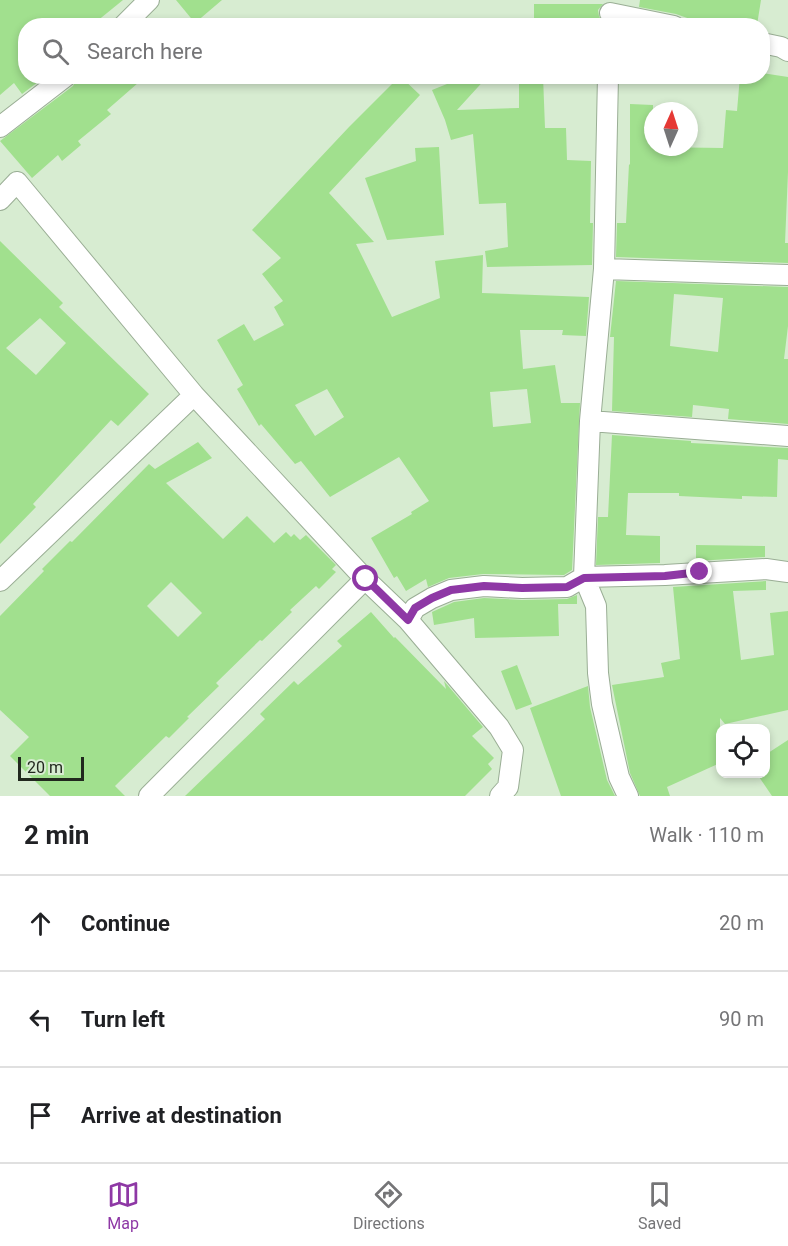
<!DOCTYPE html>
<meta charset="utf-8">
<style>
body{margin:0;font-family:Roboto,sans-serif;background:#f6f6f6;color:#202124}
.controls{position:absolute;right:18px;bottom:18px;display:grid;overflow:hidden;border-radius:12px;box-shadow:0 3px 9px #0003}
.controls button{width:54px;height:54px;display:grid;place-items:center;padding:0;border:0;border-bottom:2px solid #e0e0e0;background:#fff;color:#202124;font:30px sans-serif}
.compass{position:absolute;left:644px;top:102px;width:54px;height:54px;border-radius:50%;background:#fff;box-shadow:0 3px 9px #0003;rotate:3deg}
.scale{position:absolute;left:18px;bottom:15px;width:66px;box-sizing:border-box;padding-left:6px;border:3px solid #21281e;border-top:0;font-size:16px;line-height:21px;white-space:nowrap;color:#21281e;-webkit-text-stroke:4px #d7ecd1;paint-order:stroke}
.stop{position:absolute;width:18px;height:18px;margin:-14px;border:4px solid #8e38a5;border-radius:50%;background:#fff}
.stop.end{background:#8e38a5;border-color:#fff;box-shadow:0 2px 6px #0008}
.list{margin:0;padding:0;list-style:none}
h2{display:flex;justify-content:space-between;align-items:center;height:78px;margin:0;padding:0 24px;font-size:26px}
h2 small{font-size:20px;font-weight:400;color:#757577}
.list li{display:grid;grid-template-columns:39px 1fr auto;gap:18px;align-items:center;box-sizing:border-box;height:96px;padding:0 24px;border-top:2px solid #e0e0e0}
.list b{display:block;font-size:22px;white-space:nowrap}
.list em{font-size:20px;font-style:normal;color:#757577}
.icon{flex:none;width:33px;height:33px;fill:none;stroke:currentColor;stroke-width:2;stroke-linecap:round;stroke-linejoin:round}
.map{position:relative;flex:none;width:788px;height:796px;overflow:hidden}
.search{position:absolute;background:#fff;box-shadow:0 3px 9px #0003;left:18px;right:18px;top:18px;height:66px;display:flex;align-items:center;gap:15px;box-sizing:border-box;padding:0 21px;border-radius:24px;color:#757577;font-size:22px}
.sheet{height:366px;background:#fff}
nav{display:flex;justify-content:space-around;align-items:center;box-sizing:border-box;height:84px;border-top:2px solid #e0e0e0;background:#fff;font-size:16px;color:#757577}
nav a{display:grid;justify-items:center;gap:3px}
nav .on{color:#8e38a5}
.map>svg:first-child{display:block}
.building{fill:#a1e08e;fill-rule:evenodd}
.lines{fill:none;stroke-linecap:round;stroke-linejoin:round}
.street-casing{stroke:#9aae95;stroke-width:22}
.street{stroke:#fff;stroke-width:20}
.route{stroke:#8e38a5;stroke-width:8}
</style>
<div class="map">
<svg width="788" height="796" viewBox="0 0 788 796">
<rect width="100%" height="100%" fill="#d7ecd1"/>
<path class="building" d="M0 0H123L91 26H26V76H46L22 94 14 83 0 95Z
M176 0H222L195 23Z
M640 0H761L757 25 717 19 716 22 690 19 676 14 639 7Z
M534 4H603L598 10 599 16 604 26H534Z
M762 73 788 77V172L785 243H788V263L616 257 617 223H626L629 164 630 165V104L653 105V147L723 148 726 110 737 111 740 76H762Z
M78 76H146L107 110 111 114 78 141 81 145 62 161 58 155 32 178 0 141 73 86Z
M400 76 420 95 329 193 374 242 356 244 392 317 440 298 435 261 483 255 482 293 589 297 586 336 562 335 563 330H520L523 369 555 365 561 403H580L572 570 564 575 483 574 449 578 428 587 426 579 406 591 397 576 394 578 371 538 412 514 411 512 429 501 399 457 330 497 301 461 295 464 261 424 259 426 237 389 243 385 217 340 244 324 254 341 284 325 274 307 283 301 262 274 281 258 252 230 349 127ZM327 389 344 417 315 436 295 405ZM527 389 531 423 493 427 490 392Z
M457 76H488L457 110 519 108V76H543L545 128H566L567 160 591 161 590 223H593L592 265 487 267 485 251 508 247 506 203 479 204 473 134 451 140 445 120 432 90 452 82Z
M439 147 444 235 387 240 365 178 416 161 415 148Z
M0 241 63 303 59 307 149 394 118 426 111 420 33 504 36 507 0 544ZM40 318 66 343 36 375 6 348Z
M616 281 788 287V326L784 359H788V424L728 419 729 409 693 405 692 417 612 411 614 337H610ZM674 294 723 298 718 352 670 346Z
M612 435 691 441V443L788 448V460L778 459 777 497 742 496V499L679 496V493H628L626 535 660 536V563L596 565 598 517H608Z
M198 442 212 458 166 483 223 539 247 516 274 543 286 532 291 537 294 534 300 540 306 535 336 565 332 569 336 572 319 589 316 586 290 610 292 612 262 641 260 640 216 683 219 686 187 717 189 718 169 738 166 736 115 786 125 796H50L10 756 29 737 0 710V616L44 571 42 569 70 541 72 542 149 464 155 469ZM171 582 202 613 178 637 147 606Z
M696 545 765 546V557L696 561Z
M766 581V590L733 591 741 660 774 655 770 613 788 611V710L725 724 720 718V763L667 787 670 796H640L630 773 612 685 664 677 661 663 680 659 673 587Z
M577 595V604H558L559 636 475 638 474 618 434 625 432 612 454 602 484 598 522 600 567 599Z
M371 612 394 638 395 637 446 689 444 681 483 727 472 736 494 758 488 764 492 769 465 796H185L265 719 260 714 294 681 298 685 342 646 337 641Z
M517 665 532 704 516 710 501 671Z
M588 686 590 707 607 780 615 796H561L530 708Z
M788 740V796H772L757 774H765V755Z"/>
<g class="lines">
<g class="street-casing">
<path id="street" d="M610 13 674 26
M123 26 149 0
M762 43 781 47 788 51
M608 76 604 269 590 421 584 577 596 606 598 673 602 704 619 777 628 796
M0 127 66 76
M17 182 194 395 365 579 408 620 499 727 513 750 508 787 500 796
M0 200 17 182
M604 269 788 275
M590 421 788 436
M0 581 194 395
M408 620 415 608 432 598 451 590 484 586 522 588 567 587 584 577 665 575 766 569 788 572
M149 796 365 579"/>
</g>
<use href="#street" class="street"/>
</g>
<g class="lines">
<path class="route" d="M366 579 408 620 415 608 432 598 451 590 484 586 522 588 567 587 584 578 665 576 700 572"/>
</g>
</svg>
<div class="controls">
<button><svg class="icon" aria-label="locate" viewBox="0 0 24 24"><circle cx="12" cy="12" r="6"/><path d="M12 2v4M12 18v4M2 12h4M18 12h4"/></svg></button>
</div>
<svg class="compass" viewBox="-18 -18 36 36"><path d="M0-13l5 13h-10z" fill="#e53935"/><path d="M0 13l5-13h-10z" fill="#757577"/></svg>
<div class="scale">20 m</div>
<div class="stop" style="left:366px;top:579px"></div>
<div class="stop end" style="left:700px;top:572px"></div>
<div class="search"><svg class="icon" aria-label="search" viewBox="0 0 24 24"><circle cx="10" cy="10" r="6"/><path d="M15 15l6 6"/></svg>Search here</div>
</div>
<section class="sheet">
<h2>2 min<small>Walk · 110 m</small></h2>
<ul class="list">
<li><svg class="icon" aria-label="ahead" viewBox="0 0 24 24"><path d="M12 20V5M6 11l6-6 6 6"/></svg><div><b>Continue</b></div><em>20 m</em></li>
<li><svg class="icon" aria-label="left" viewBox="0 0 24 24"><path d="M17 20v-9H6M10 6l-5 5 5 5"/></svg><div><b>Turn left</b></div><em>90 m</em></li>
<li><svg class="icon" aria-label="arrive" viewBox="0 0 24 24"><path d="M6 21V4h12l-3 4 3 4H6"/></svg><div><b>Arrive at destination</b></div></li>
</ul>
</section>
<nav>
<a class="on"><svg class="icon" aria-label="map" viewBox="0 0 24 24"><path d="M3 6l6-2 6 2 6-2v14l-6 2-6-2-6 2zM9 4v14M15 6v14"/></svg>Map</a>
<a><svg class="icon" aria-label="directions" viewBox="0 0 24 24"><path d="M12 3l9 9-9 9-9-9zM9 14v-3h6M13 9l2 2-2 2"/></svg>Directions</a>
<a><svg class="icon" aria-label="saved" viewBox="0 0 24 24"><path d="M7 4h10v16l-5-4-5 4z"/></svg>Saved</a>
</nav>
